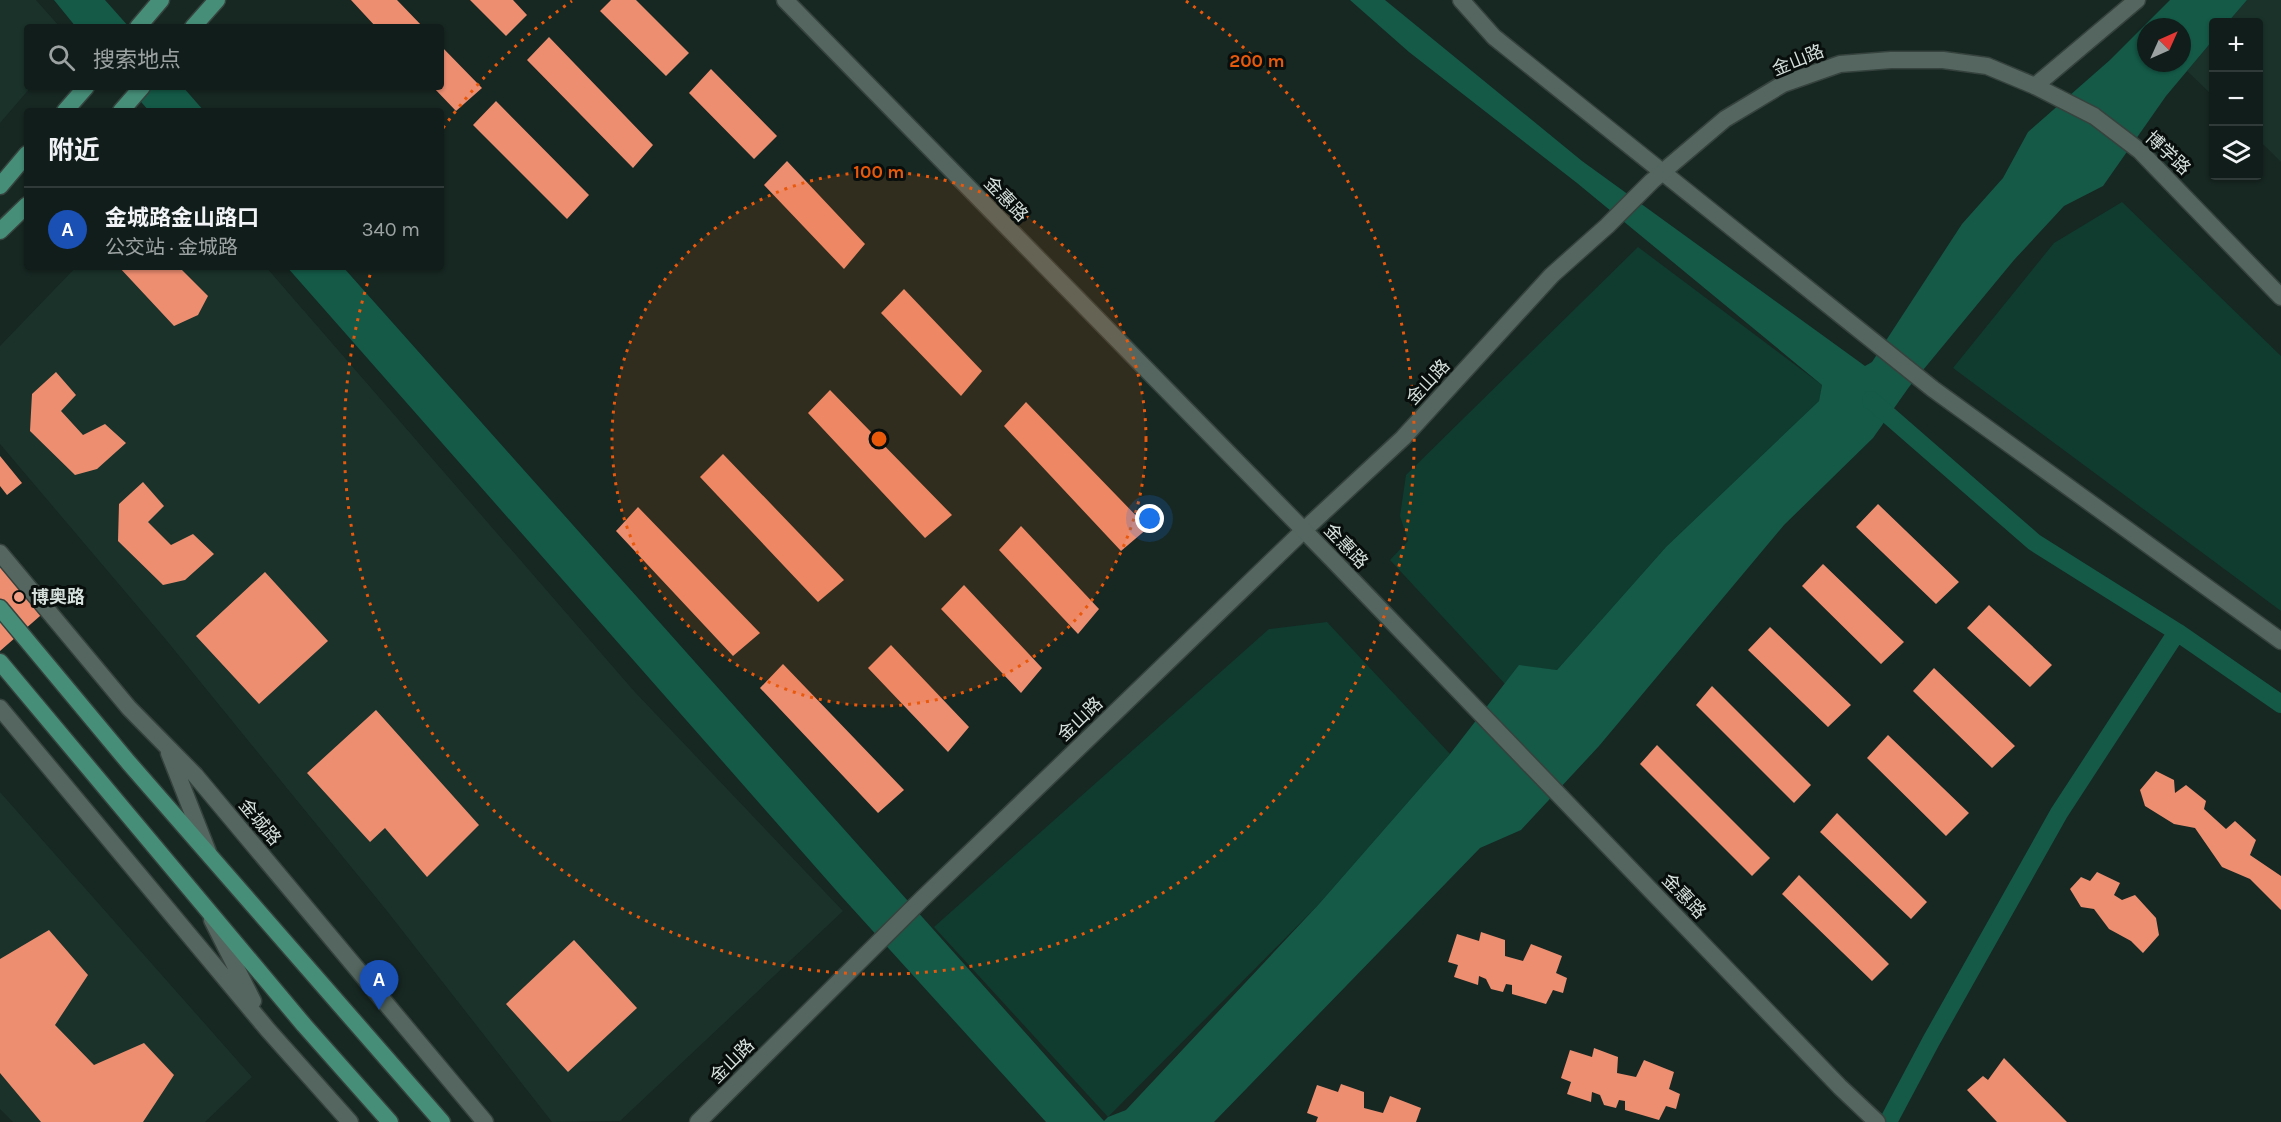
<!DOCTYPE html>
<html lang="zh">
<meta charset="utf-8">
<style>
body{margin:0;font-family:Karla,"Noto Sans SC",sans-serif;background:#1a2623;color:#f1f3f6}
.controls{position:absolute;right:18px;top:18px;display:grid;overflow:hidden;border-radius:6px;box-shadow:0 2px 4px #0004}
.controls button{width:54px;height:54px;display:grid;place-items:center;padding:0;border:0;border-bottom:2px solid #303b39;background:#111d1a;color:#f1f3f6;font:30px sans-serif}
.compass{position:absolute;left:2137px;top:18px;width:54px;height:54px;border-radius:50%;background:#111d1a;box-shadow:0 2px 4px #0004;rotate:45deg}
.you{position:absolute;left:1150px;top:519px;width:21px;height:21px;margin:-15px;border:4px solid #fff;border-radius:50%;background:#1a73e8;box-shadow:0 0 0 9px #1a73e833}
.badge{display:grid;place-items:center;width:39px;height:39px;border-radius:50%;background:#f39f85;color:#fff;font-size:20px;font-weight:700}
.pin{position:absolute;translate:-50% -50px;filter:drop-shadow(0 2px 3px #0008)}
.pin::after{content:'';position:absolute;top:32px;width:21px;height:18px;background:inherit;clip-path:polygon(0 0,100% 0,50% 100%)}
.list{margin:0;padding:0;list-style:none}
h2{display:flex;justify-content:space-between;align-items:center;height:78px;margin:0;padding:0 24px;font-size:26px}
h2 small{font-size:20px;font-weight:400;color:#9ca2a2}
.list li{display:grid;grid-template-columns:39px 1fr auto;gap:18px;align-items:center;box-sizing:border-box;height:84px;padding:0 24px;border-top:2px solid #303b39}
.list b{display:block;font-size:22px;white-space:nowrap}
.list p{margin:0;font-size:20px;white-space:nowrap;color:#9ca2a2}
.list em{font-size:20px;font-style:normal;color:#9ca2a2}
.icon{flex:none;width:33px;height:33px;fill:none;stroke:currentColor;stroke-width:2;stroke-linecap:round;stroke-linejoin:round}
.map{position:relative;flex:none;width:2281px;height:1122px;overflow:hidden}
.search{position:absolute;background:#111d1a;box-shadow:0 2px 4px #0004;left:24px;top:24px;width:420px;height:66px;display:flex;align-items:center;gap:15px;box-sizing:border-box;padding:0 21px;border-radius:6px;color:#9ca2a2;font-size:22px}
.panel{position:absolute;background:#111d1a;box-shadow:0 2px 4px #0004;left:24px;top:108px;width:420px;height:162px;border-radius:6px}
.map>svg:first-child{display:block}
.built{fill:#1a322a}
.green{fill:#0f3c2f}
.water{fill:#145a47;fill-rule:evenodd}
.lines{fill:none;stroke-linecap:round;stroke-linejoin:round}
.canal{stroke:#145a47;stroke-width:18}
.building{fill:#ee8e71}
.minor-casing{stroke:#35423d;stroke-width:19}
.tertiary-casing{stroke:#35423d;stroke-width:19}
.secondary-casing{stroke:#35423d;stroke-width:19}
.primary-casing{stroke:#35423d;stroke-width:19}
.minor{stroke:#54665f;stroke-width:16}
.tertiary{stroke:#54665f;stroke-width:16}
.secondary{stroke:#54665f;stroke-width:16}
.primary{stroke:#468e78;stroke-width:16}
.ring{fill:none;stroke:#e8590c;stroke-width:3;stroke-dasharray:3 6}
.poi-dot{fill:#f39f85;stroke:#080e0c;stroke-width:2}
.labels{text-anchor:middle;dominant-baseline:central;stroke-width:6;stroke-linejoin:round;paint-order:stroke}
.street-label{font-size:18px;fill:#d5dfdb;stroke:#080e0c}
.poi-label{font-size:18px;font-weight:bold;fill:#d5dfdb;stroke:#080e0c;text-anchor:start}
.centre{fill:#e8590c;stroke:#080e0c;stroke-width:3}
.ring-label{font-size:18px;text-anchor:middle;font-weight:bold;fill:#e8590c;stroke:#080e0c;stroke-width:6;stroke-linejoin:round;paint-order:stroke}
</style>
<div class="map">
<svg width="2281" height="1122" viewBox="0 0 2281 1122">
<rect width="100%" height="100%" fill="#172722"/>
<path class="built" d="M0 0H36L60 27H27V87H31L0 123Z
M2247 0H2281V162L2259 140 2258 22H2228Z
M2213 40V96L2187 71Z
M76 267H266L634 691 843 911 620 1121 552 1122 387 911 167 641 0 444V346Z
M0 792 252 1077 205 1122H13L0 1109Z"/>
<path class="green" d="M2122 202 2281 356V611L1953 368 2054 243Z
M1638 247 1822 385 1819 401 1666 547 1557 670 1519 666 1505 684 1390 560 1408 541 1400 516 1406 475Z
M1327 622 1450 754 1319 904 1108 1117 934 927 1269 629Z"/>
<path class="water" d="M54 0H105L129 27H76Z
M1350 0H1385L1582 161 1865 366 1872 362 1962 224 2003 178 2028 132 2110 60 2170 0H2247L2228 22H2214L2213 40 2166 96 2103 186 2064 206 2014 260 1909 387 1873 438 1784 525 1599 746 1521 830 1480 848 1214 1122H1046L842 897 287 267H343L1104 1121 1108 1117 1126 1110 1319 904 1450 754 1519 665 1557 670 1666 547 1819 401 1822 385 1577 183 1409 52ZM2146 27H2182V63H2146Z
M128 87H183L204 111H149Z"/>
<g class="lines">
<path class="canal" d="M1871 400 2034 542 2177 632 2281 704
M1888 1122 1931 1041 2059 813 2177 632"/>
</g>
<path class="building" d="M351 0H397L423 27H376Z
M470 0H513L527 15 506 36Z
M611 0H636L689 53 666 76 600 11Z
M549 37 653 145 633 168 527 60Z
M441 46 482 88 456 111 433 87H441Z
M711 69 777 136 754 159 689 93Z
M496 101 589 195 567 219 473 125Z
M787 161 865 244 844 269 764 185Z
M119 267H179L208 296 198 315 174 326Z
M904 289 982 371 961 396 881 313Z
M56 372 76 395 61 411 83 435 105 424 126 443 97 469 75 475 30 431 32 394Z
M830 390 952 515 925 538 808 413Z
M1026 402 1148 528 1121 551 1004 426Z
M723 454 844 580 818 602 700 477Z
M0 456 22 483 7 495 0 486Z
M143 482 164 506 148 522 171 545 193 534 214 554 185 580 163 585 118 541 119 504Z
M1878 504 1959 582 1936 604 1856 527Z
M638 507 760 633 733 656 616 531Z
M1021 526 1099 609 1078 634 999 550Z
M0 560 48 609 0 651Z
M1823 564 1904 642 1881 664 1802 586Z
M265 572 328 641 259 704 196 636Z
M964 585 1042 668 1021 693 941 609Z
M1989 605 2052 665 2030 687 1967 628Z
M1770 627 1851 705 1828 727 1748 650Z
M891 645 969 727 948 752 868 668Z
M783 664 904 790 878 813 760 688Z
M1934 668 2015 746 1992 768 1913 691Z
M1712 686 1811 785 1794 803 1696 705Z
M376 710 479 825 427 877 385 828 370 842 307 773Z
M1888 735 1969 813 1946 836 1867 758Z
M1657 745 1770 858 1752 876 1640 764Z
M2156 771 2174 780 2175 793 2186 785 2206 801 2204 809 2226 829 2235 821 2256 840 2250 855 2281 876V910L2250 879 2222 867 2195 828 2174 824 2145 806 2140 790Z
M1837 813 1927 902 1911 919 1820 832Z
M2097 872 2120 883 2114 895 2122 900 2135 895 2156 918 2159 935 2143 953 2131 941 2109 929 2094 909 2081 907 2070 889 2081 877 2090 881Z
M1799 875 1889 964 1872 981 1782 894Z
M49 930 88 975 55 1025 94 1065 144 1043 174 1075 143 1122H41L0 1073V959Z
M1481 932 1505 940V956L1523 961 1531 944 1562 956 1556 973 1567 978 1563 993 1553 990 1546 1004 1512 994V985L1506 984 1503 992 1491 989 1486 979 1479 976 1478 985 1454 977 1458 965 1448 962 1457 934 1479 941Z
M574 940 637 1008 568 1072 506 1004Z
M1594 1048 1618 1057 1617 1073 1636 1077 1644 1060 1674 1072 1669 1089 1680 1094 1676 1109 1666 1106 1659 1120 1625 1110V1101L1619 1100 1616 1108 1604 1105 1600 1095 1592 1092 1591 1102 1567 1094 1571 1082 1561 1078 1570 1050 1592 1057Z
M2004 1058 2067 1122H1997L1967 1090 1983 1076 1988 1080Z
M1341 1084 1364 1092V1108L1383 1113 1390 1096 1421 1108 1416 1122H1316L1318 1117 1307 1113 1317 1085 1338 1092Z"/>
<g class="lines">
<g class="minor-casing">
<path id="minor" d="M1461 0 1494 37 1933 389 2281 641
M2035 86 2137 0"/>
</g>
<g class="tertiary-casing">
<path id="tertiary" d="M698 1122 922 899 1303 531 1403 438 1552 275 1607 226 1652 181 1725 119 1783 84 1840 64 1891 60H1943L1987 66 2035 86 2094 116 2140 151 2281 297"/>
</g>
<g class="secondary-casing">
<path id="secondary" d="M785 0 1331 558 1840 1087 1877 1122
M0 553 129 708 195 775 485 1122
M0 708 268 1030 350 1122
M169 753 208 852
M212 920 253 1001"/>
</g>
<g class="primary-casing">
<path id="primary" d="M138 27 161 0
M193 27 217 0
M65 111 86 87
M121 111 142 87
M0 186 27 154
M0 231 27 205
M0 608 129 763 442 1122
M0 662 304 1025 390 1122"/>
</g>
<use href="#minor" class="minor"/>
<use href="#tertiary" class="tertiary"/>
<use href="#secondary" class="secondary"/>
<use href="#primary" class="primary"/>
</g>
<circle cx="879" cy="439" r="267" fill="#e8590c" fill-opacity=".12"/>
<g class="ring">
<circle cx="879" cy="439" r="267"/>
<path d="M443 128A535 535 0 0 1 572 1M1186 1A535 535 0 1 1 372 269"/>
</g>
<circle class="poi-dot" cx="19" cy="597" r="6"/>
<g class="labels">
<g class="street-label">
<text transform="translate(1798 60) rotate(-22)">金山路</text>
<text transform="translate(2168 153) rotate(43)">博学路</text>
<text transform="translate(1006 199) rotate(46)">金惠路</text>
<text transform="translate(1428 382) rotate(-47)">金山路</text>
<text transform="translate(1346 546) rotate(46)">金惠路</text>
<text transform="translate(1080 719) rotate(-44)">金山路</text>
<text transform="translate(260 822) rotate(50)">金城路</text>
<text transform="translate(1684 896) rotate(46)">金惠路</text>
<text transform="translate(732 1061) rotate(-45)">金山路</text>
</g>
<g class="poi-label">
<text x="31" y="597">博奥路</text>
</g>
</g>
<circle cx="879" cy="439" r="9" class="centre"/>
<g class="ring-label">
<text x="1257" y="67">200 m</text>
<text x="879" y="178">100 m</text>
</g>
</svg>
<div class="controls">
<button>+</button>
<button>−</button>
<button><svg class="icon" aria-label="layers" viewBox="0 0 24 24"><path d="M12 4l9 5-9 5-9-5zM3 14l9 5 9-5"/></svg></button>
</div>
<svg class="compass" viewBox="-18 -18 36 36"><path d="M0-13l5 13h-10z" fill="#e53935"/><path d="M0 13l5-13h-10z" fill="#9ca2a2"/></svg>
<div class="you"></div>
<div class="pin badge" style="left:379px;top:1010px;background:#1a4fb4">A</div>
<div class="search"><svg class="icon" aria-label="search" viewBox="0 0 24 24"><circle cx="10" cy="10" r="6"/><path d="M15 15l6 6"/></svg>搜索地点</div>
<section class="panel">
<h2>附近<small></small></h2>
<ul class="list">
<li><span class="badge" style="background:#1a4fb4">A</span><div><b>金城路金山路口</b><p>公交站 · 金城路</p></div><em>340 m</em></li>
</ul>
</section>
</div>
